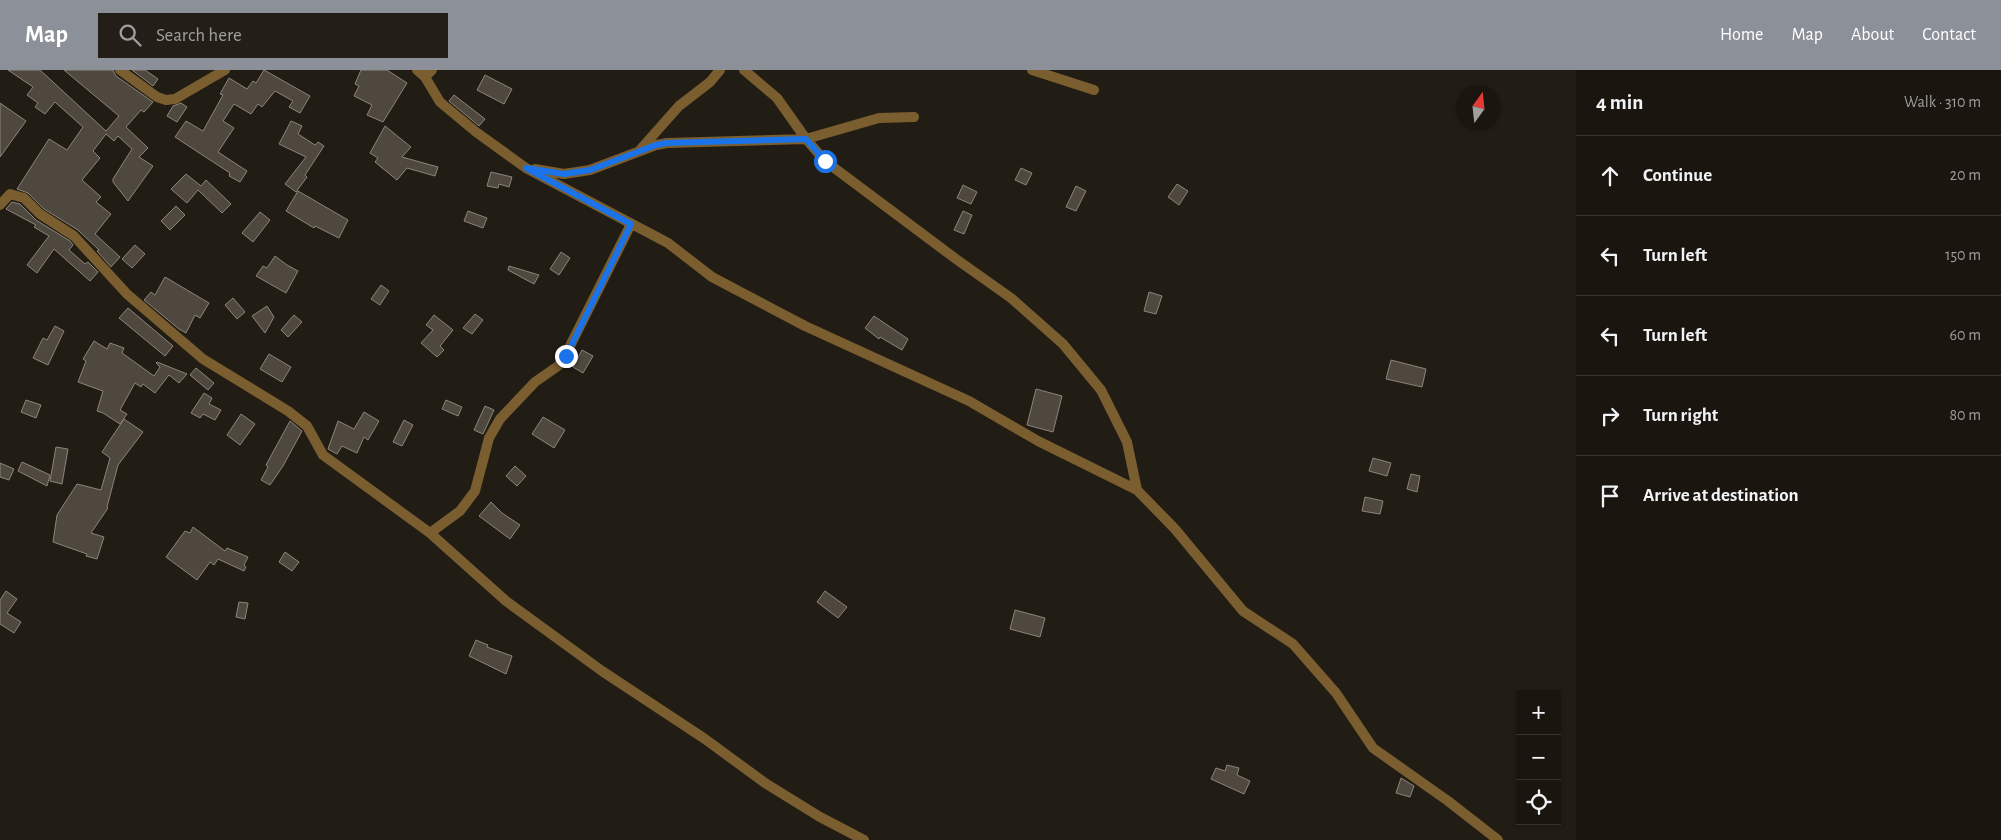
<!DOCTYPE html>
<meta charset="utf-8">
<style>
body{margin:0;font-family:"Alegreya Sans",sans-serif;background:#231f18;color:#f1f3f6}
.controls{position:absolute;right:15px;bottom:15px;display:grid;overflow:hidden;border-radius:0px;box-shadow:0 1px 4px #0004}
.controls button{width:45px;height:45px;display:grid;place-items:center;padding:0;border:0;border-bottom:1px solid #38352f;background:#1a160f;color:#f1f3f6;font:25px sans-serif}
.compass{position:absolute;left:1456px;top:15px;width:45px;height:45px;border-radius:50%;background:#1a160f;box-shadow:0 1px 4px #0004;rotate:15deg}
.stop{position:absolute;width:15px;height:15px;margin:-11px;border:4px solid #1a73e8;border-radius:50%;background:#fff}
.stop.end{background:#1a73e8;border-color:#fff;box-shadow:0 1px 5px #0008}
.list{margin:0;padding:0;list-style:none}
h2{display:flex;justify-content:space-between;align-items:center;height:65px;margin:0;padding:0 20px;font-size:21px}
h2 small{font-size:16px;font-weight:400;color:#9f9f9e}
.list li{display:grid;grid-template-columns:32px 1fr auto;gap:15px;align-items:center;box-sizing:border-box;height:80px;padding:0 20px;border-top:1px solid #38352f}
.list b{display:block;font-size:19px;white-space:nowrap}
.list em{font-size:16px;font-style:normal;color:#9f9f9e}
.icon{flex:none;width:28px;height:28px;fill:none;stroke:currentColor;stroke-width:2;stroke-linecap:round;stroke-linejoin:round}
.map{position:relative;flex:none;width:1576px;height:770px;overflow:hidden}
header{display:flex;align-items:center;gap:30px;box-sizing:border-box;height:70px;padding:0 25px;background:#8c9099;color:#fff}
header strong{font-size:24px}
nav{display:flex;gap:28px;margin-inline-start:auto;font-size:18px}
.search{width:350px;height:45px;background:#231f18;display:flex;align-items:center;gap:12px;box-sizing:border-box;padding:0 18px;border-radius:0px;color:#9f9f9e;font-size:19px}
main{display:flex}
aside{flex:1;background:#1a160f}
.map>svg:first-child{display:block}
.building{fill:#4f483f;stroke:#8c857b}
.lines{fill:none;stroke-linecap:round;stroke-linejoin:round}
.street{stroke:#7b5e2f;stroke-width:10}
.route{stroke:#1a73e8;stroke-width:6}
</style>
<header>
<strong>Map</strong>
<div class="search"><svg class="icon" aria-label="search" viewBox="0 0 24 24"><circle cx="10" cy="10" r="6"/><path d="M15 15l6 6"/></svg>Search here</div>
<nav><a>Home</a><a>Map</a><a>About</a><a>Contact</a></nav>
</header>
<main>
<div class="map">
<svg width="1576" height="770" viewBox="0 0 1576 770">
<rect width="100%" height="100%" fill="#221d14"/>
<path class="building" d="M8 0H40L106 61 119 46 64 0H113L116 6 153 32 144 42 141 40 126 57 148 78 139 87 153 96 128 131 113 112V109L132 79 118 66 114 71 106 64 93 81 100 88 82 110 101 127 96 132 111 144 95 164 120 187 111 197 97 181 99 180 78 160 44 139 28 123 17 119 49 69 67 80 83 57 55 32 45 44 35 37 38 33 27 25 33 17Z
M132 0H145L158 9 153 16Z
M264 0 310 26 300 43 289 37 293 31 275 21 262 37 258 34 251 44 234 34 223 51 234 58 218 82 247 101 240 112 229 106 230 103 175 67 186 51 203 61 223 25 220 24 229 8 247 19 253 11 256 13Z
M361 0H387L407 13 383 52 367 45 372 35 354 26 359 16 355 14Z
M485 5 512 19 504 34 477 20Z
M454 25 485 49 479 56 449 31Z
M0 33 26 51 0 87Z
M181 33 187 37 177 52 167 46 173 36Z
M291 51 302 56 298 64 315 75 318 72 324 76 305 105 307 107 296 122 285 114 306 87 279 74Z
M385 56 411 77 402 87 438 97 435 106 407 98 397 110 375 92 378 88 370 83Z
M1021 98 1032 103 1026 115 1015 110Z
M491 102 512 107 509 117 499 114 498 118 487 116Z
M186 104 201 116 206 110 231 134 222 143 198 120 187 133 171 119Z
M1177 114 1188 121 1179 135 1168 127Z
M963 115 977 122 971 134 957 128Z
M1076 116 1086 121 1076 141 1066 137Z
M298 121 348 150 339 168 315 156 314 158 286 141Z
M12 132 20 134 36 150 70 171 73 175 69 180 85 194 88 192 98 202 90 211 54 179 37 203 27 195 49 166 34 157 36 155 6 139Z
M176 136 185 145 170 160 161 151Z
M468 141 487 148 483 158 464 151Z
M963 141 972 145 964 164 954 160Z
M260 142 270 150 253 172 242 163Z
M135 175 145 184 132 198 122 189Z
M561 182 570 188 559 205 550 199Z
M275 186 287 195 298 201 286 223 256 206 263 196 267 198Z
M509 196 539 205 534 214 508 200Z
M165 207 209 233 200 248 195 245 186 263 179 259 144 230 151 222 155 225Z
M381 215 389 221 380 235 371 229Z
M1149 222 1162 226 1156 244 1144 241Z
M233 228 245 242 237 249 225 235Z
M267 236 274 247 265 263 252 246Z
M128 238 173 276 165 286 119 248Z
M475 244 483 250 472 264 463 258Z
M294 245 302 252 288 267 281 260Z
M434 245 453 260 440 276 444 280 437 287 421 273 433 260 426 255Z
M874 246 908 269 902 280 880 267 879 269 865 258Z
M55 256 64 261 48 295 33 288 43 268 47 270Z
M94 271 107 279 110 273 124 278 122 283 154 306 160 297 156 293 157 292 187 304 179 313 169 305 155 323 143 314 141 317 135 313 120 340 127 344 120 354 103 343 97 341 103 321 78 312 86 291 83 289Z
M582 280 593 286 583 303 573 297Z
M269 284 291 297 282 312 260 299Z
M1391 290 1426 299 1422 317 1386 309Z
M196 298 214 313 208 320 190 305Z
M1036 319 1062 326 1053 362 1027 355Z
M204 323 212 328 209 334 221 340 215 350 203 344 200 348 191 343Z
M26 330 41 335 36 348 21 342Z
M446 330 462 337 458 346 442 339Z
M485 336 494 340 483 364 474 360Z
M364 342 379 351 368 370 364 367 357 383 342 376 337 384 328 379 338 351 354 359Z
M241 344 255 354 240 375 227 365Z
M543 347 565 360 554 378 532 364Z
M124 349 143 362 118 395 107 437 108 438 91 463 104 467 97 489 86 486 87 484 53 472 57 445 77 414 101 420 110 388 102 382Z
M404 350 413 355 402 376 393 372Z
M290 351 302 361 283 396 270 415 261 410 268 397 266 395Z
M56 377 68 379 62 414 50 411Z
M1373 388 1391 393 1387 406 1369 401Z
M22 392 50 405 47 416 18 401Z
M0 393 14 399 9 410 0 407Z
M515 396 526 406 517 416 506 406Z
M1411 404 1420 406 1417 422 1407 419Z
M1365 427 1383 431 1380 444 1362 441Z
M491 432 502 443 520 455 510 469 479 446Z
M193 457 225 481 227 478 248 487 244 495 246 497 244 501 218 489 214 495 210 492 197 510 166 487 185 461 190 463Z
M285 482 299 492 292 501 279 492Z
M6 521 17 529 7 543 21 552 14 563 0 554V530Z
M825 521 847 537 838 548 817 532Z
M239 532 248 533 245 549 236 547Z
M1015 540 1045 548 1040 567 1010 559Z
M476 570 488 575 487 577 512 586 506 604 469 586Z
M1227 695 1239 698 1237 705 1250 711 1244 724 1211 709 1216 698 1225 701Z
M1401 708 1414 716 1410 727 1396 723Z"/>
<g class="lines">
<path class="street" d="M120 0 157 27 166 30 175 29 225 0
M417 0 425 7 440 32 476 62 526 98 668 173 712 207 805 256 969 331 1038 371 1137 420
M744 0 777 28 806 69 825 91 956 189 1011 228 1063 274 1101 320 1127 372 1137 420 1175 459 1243 541 1293 574 1336 623 1373 678 1448 731 1498 770
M1032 0 1094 20
M425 7 432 0
M639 81 679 36 710 12 720 0
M535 99 564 104 590 100 656 75 667 73 806 69 879 48 914 47
M0 135 10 124 24 128 40 144 74 166 127 224 203 289 288 341 307 356 323 385 430 463 506 531 602 601 705 669 765 713 820 747 864 770
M430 463 460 441 475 421 489 368 500 349 535 312 558 296 565 286 631 154"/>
</g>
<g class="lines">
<path class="route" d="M566 286 631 154 526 98 564 104 590 100 656 75 666 73 806 69 825 91"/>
</g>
</svg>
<div class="controls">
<button>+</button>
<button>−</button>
<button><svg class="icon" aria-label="locate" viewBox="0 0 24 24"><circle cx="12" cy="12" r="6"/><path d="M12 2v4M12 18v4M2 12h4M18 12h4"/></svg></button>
</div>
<svg class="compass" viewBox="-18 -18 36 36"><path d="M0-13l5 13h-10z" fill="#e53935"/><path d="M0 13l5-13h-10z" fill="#9f9f9e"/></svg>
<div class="stop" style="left:825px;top:91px"></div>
<div class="stop end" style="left:566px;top:286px"></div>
</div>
<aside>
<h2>4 min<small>Walk · 310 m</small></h2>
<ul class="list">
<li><svg class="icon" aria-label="ahead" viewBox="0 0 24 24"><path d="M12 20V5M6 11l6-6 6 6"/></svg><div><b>Continue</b></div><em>20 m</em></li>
<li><svg class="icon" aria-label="left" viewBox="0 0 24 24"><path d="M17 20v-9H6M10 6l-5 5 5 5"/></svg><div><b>Turn left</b></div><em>150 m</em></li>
<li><svg class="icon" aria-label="left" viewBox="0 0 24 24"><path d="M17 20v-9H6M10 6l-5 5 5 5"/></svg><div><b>Turn left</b></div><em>60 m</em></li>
<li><svg class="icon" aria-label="right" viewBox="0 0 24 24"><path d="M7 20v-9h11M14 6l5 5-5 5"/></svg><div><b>Turn right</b></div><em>80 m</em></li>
<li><svg class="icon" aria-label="arrive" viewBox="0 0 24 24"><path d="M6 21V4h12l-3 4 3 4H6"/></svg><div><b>Arrive at destination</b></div></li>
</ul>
</aside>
</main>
